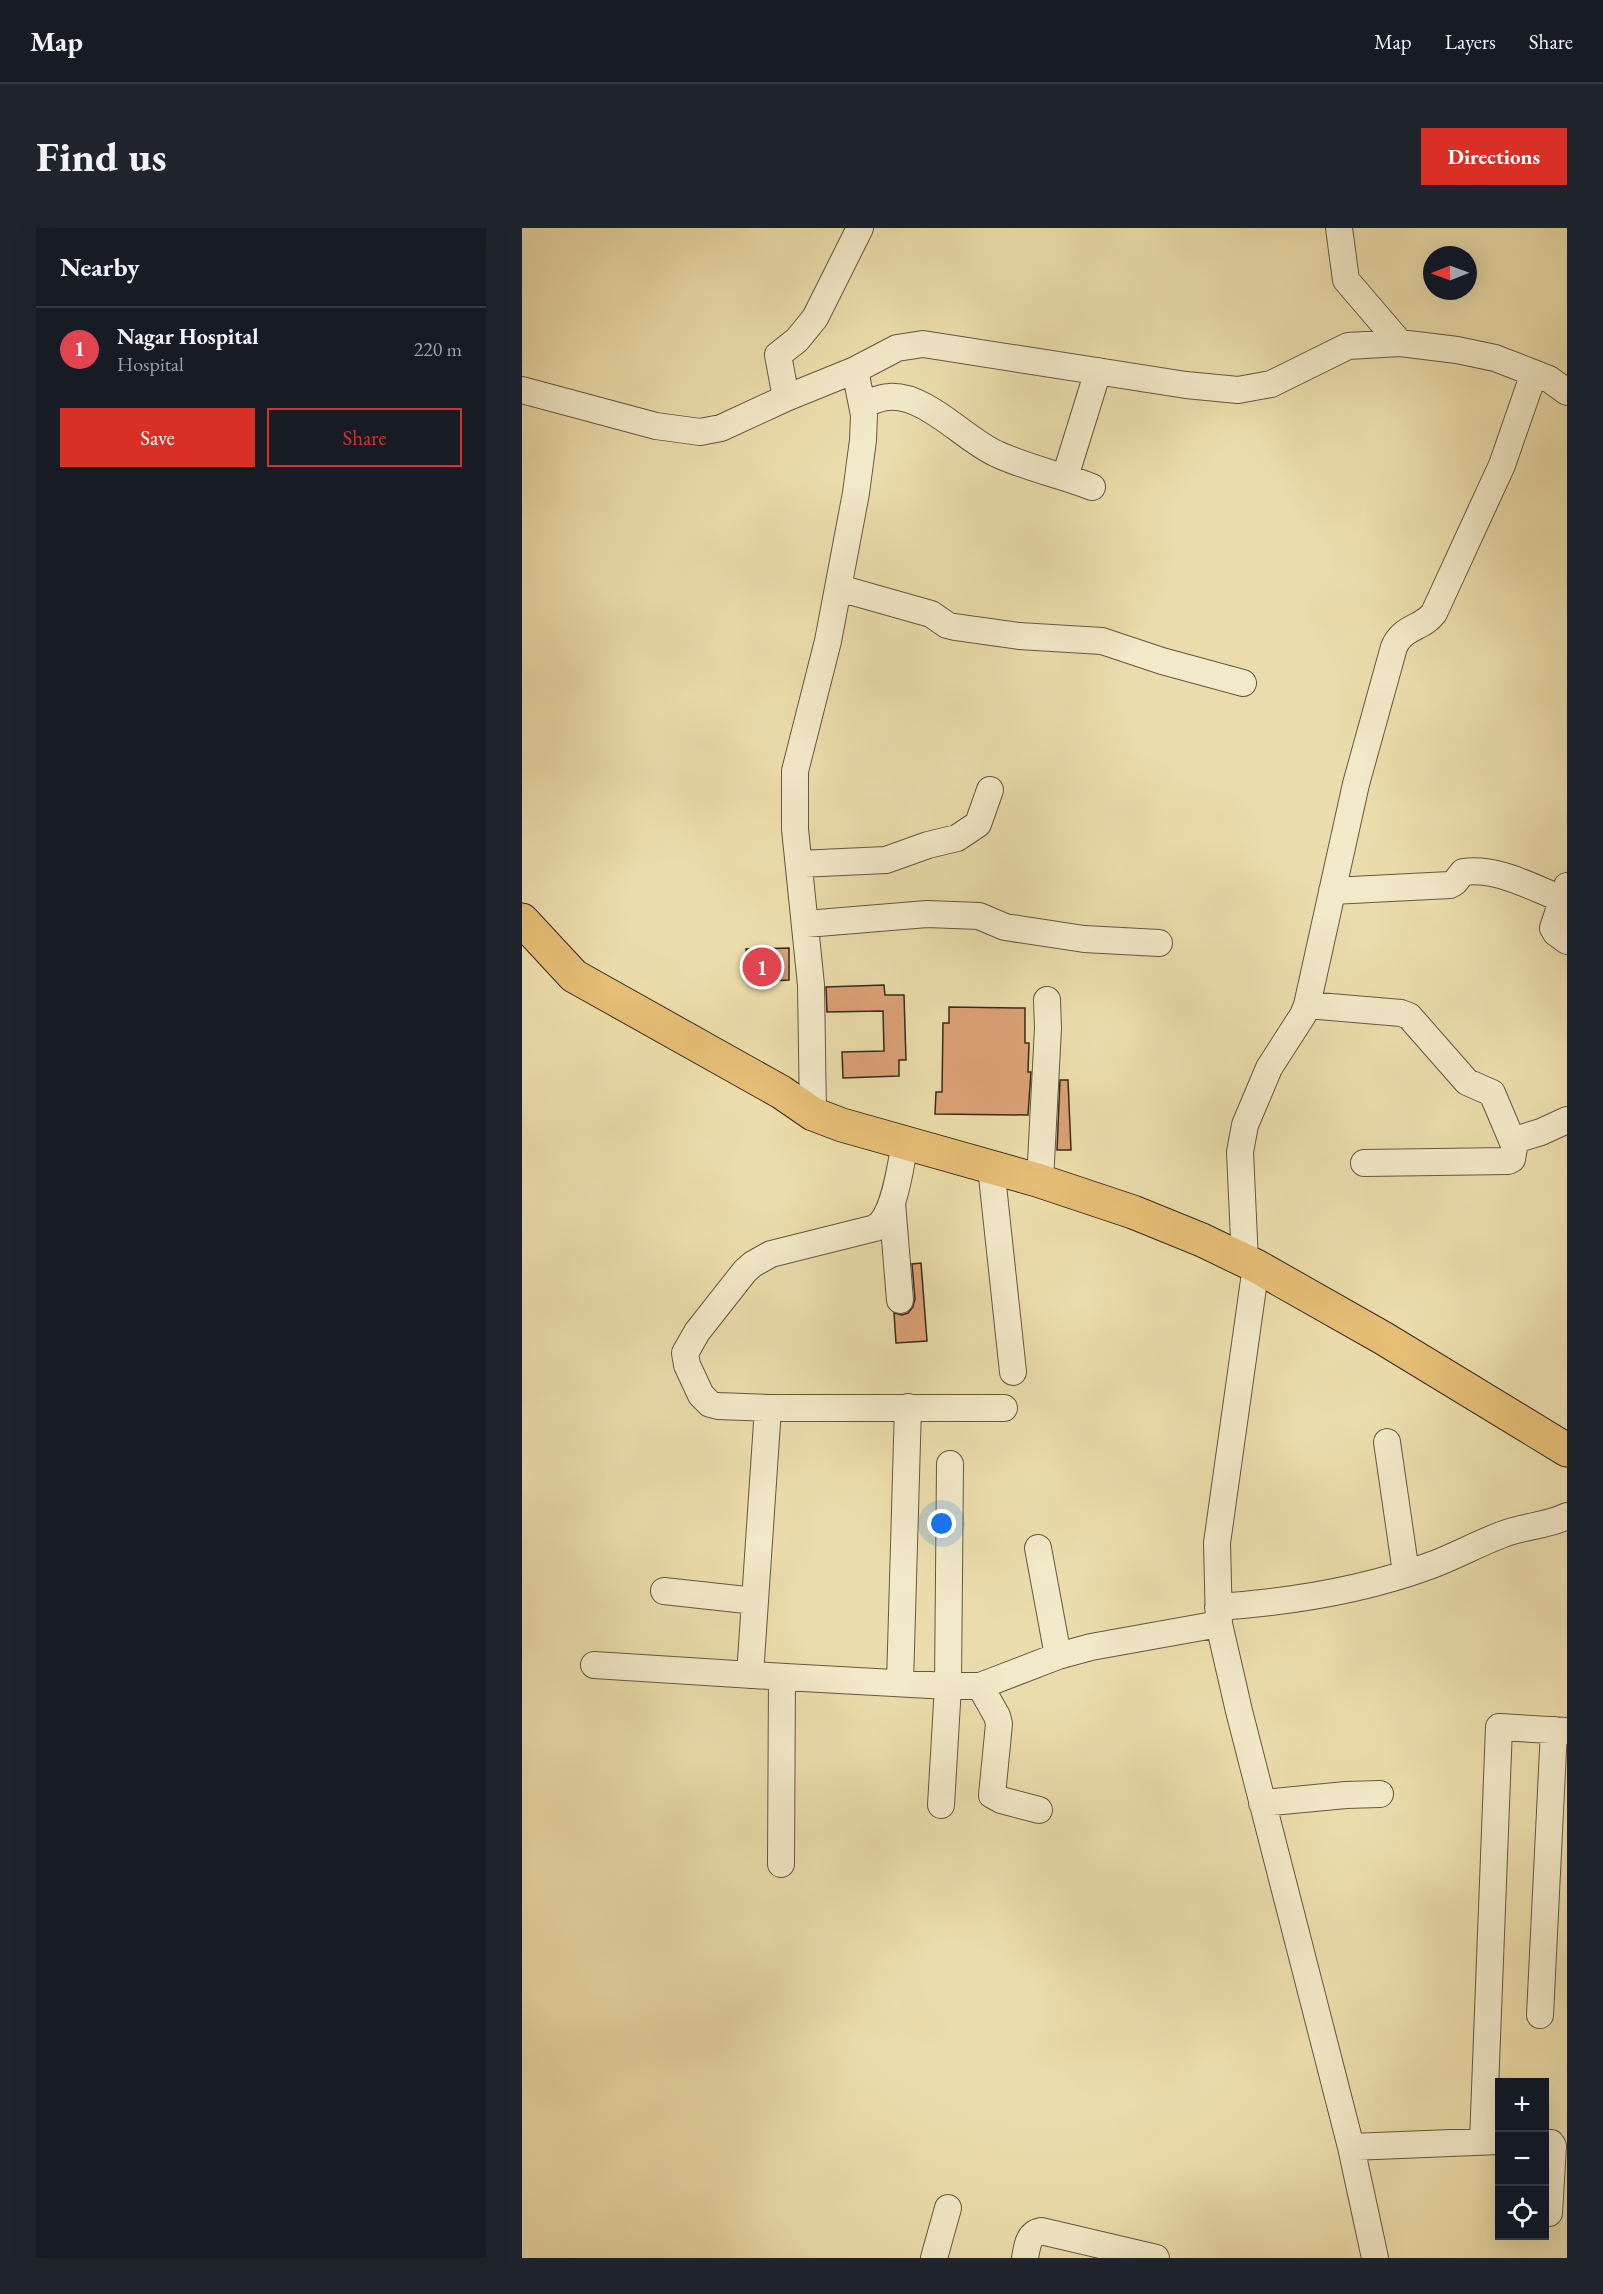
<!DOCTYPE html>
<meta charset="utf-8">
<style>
body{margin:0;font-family:"EB Garamond",serif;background:#20242c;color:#f1f3f6}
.controls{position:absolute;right:18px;bottom:18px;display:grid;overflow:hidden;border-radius:0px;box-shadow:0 6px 24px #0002}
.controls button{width:54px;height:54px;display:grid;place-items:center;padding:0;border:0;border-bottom:2px solid #363941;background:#171b24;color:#f1f3f6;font:30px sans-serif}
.compass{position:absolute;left:901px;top:18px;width:54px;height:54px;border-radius:50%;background:#171b24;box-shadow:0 6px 24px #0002;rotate:269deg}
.you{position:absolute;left:420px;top:1296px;width:21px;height:21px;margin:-15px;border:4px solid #fff;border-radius:50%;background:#1a73e8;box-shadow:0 0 0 9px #1a73e833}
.badge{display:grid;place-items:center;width:39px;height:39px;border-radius:50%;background:#d93025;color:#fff;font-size:20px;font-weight:700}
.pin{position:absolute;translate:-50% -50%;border:3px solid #fff;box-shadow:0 2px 6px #0006}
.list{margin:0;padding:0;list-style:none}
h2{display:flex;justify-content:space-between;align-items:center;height:78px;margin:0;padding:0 24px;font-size:26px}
h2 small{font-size:20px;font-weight:400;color:#9ea1a6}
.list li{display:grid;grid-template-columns:39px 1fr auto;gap:18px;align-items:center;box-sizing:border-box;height:84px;padding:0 24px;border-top:2px solid #363941}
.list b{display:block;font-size:22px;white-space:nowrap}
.list p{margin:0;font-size:20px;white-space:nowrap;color:#9ea1a6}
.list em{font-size:20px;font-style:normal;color:#9ea1a6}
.actions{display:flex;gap:12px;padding:18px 24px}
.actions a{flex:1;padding:14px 0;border:2px solid #d93025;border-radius:0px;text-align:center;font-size:21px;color:#d93025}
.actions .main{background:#d93025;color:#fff}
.icon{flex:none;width:33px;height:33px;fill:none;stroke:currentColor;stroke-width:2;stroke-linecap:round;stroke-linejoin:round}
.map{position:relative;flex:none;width:1045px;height:2030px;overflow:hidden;border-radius:0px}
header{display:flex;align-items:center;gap:36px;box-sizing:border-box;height:84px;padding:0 30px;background:#171b24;border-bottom:2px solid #363941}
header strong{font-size:28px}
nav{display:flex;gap:33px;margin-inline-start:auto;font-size:21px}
.intro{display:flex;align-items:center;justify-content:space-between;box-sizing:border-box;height:144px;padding:0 36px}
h1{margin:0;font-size:42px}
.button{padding:15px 27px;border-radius:0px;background:#d93025;color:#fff;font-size:21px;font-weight:700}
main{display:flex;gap:36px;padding:0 36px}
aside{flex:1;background:#171b24;border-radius:0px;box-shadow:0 6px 24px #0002}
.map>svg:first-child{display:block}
.building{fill:#dca276;stroke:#372a1f;stroke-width:1.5}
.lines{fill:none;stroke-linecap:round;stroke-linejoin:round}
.minor-casing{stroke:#645742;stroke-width:28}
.major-casing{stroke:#372a1f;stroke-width:35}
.minor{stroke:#f2e9c8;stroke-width:26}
.major{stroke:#e6be76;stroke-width:33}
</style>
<header>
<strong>Map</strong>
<nav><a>Map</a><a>Layers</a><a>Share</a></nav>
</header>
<div class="intro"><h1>Find us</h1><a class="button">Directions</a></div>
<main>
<aside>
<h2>Nearby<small></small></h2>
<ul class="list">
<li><span class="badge" style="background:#e0444e">1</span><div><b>Nagar Hospital</b><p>Hospital</p></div><em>220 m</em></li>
</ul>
<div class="actions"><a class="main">Save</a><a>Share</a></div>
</aside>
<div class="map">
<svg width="1045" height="2030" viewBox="0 0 1045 2030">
<rect width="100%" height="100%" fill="#ebddab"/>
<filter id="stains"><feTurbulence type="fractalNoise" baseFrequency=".00333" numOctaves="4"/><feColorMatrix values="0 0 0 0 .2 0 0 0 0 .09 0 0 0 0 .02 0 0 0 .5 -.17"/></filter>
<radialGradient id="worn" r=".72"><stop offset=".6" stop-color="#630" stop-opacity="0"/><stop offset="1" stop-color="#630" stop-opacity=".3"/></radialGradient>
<path class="building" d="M267 720V752L225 754 224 721Z
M362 757 363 767H382L384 832H377V848L321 850 320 824 362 823 361 783 305 784 304 759Z
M427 779 503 780V815H507L506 844H509L506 887 413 886 414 864H420L421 795H427Z
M538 852H546L549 922H535Z
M399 1035 405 1113 374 1115 372 1085 380 1087 386 1085 391 1079 393 1071 390 1036Z"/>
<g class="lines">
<g class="minor-casing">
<path id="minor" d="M817 0 824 52 878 115
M0 162 134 198 178 204 199 200 264 170 333 142 375 120 401 116 664 157 716 162 749 156 826 118 878 115 935 122 973 130 1027 151 1045 164
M264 170 256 127 275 112 293 90 338 0
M341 177C349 174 358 169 367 169 404 166 443 212 475 226 505 240 539 247 570 259
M543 249 576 143
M317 360 409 386 425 397 433 399 497 408 580 413 640 433 721 455
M277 636 364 632 406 617 435 610 456 596 468 562
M1045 658 1031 700 1034 705 1045 713
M810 663 928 657 933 654 941 644C975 639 1009 659 1040 671
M284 696 405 686 457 688 483 699 562 711 637 715
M785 777 879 785 887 788 945 854 970 865 992 917
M291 886 289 757 273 601V543L306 413 334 265 341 212 342 187 333 142
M383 916C378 938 373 989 353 1000L249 1026 231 1036 223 1043 175 1104 163 1125 165 1137 179 1167 188 1176 196 1178 246 1180H482
M842 935 986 933 990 931 993 914 996 911 1019 904 1045 892
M469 939 491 1144
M518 953 526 800 525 772
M370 975 378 1072
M723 1033 718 924 723 897 747 840 781 787 785 777 834 556 872 419C881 398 900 401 912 385L980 237 1012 145
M734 1038 695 1315 697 1396 717 1483 829 1919 853 2030
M865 1214 884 1345
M516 1320 536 1428
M142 1363 233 1373
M696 1379C768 1374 839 1363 907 1338 932 1329 955 1316 979 1307 1000 1298 1026 1298 1045 1288
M72 1437 263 1449 426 1458H458L536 1428 569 1419 697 1396
M228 1447 246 1180
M378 1455 386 1179
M458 1458 475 1488 477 1496 470 1567 479 1572 517 1582
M740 1575 824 1567 858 1566
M419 1577 426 1458 428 1236
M259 1636 260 1449
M1018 1787 1032 1502
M961 1913 977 1499 1045 1503
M1023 1915H1029L1031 1918 1027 1985
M829 1919 978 1913
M412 2030 426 1980
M503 2030C505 2019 506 2005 519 2003L634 2030"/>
</g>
<g class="major-casing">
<path id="major" d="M0 692 52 748 259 864 291 886 320 897 515 952 611 984 680 1012 734 1038 861 1110 1045 1222"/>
</g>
<use href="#minor" class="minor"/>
<use href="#major" class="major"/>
</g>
<rect width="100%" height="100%" filter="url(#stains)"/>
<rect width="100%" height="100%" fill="url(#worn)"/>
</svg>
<div class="controls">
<button>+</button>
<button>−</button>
<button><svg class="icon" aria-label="locate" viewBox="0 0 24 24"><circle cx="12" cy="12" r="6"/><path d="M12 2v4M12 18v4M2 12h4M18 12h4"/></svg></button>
</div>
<svg class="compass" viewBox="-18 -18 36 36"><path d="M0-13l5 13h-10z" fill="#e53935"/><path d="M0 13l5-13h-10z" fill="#9ea1a6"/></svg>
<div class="you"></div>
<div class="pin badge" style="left:240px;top:739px;background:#e0444e">1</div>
</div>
</main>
